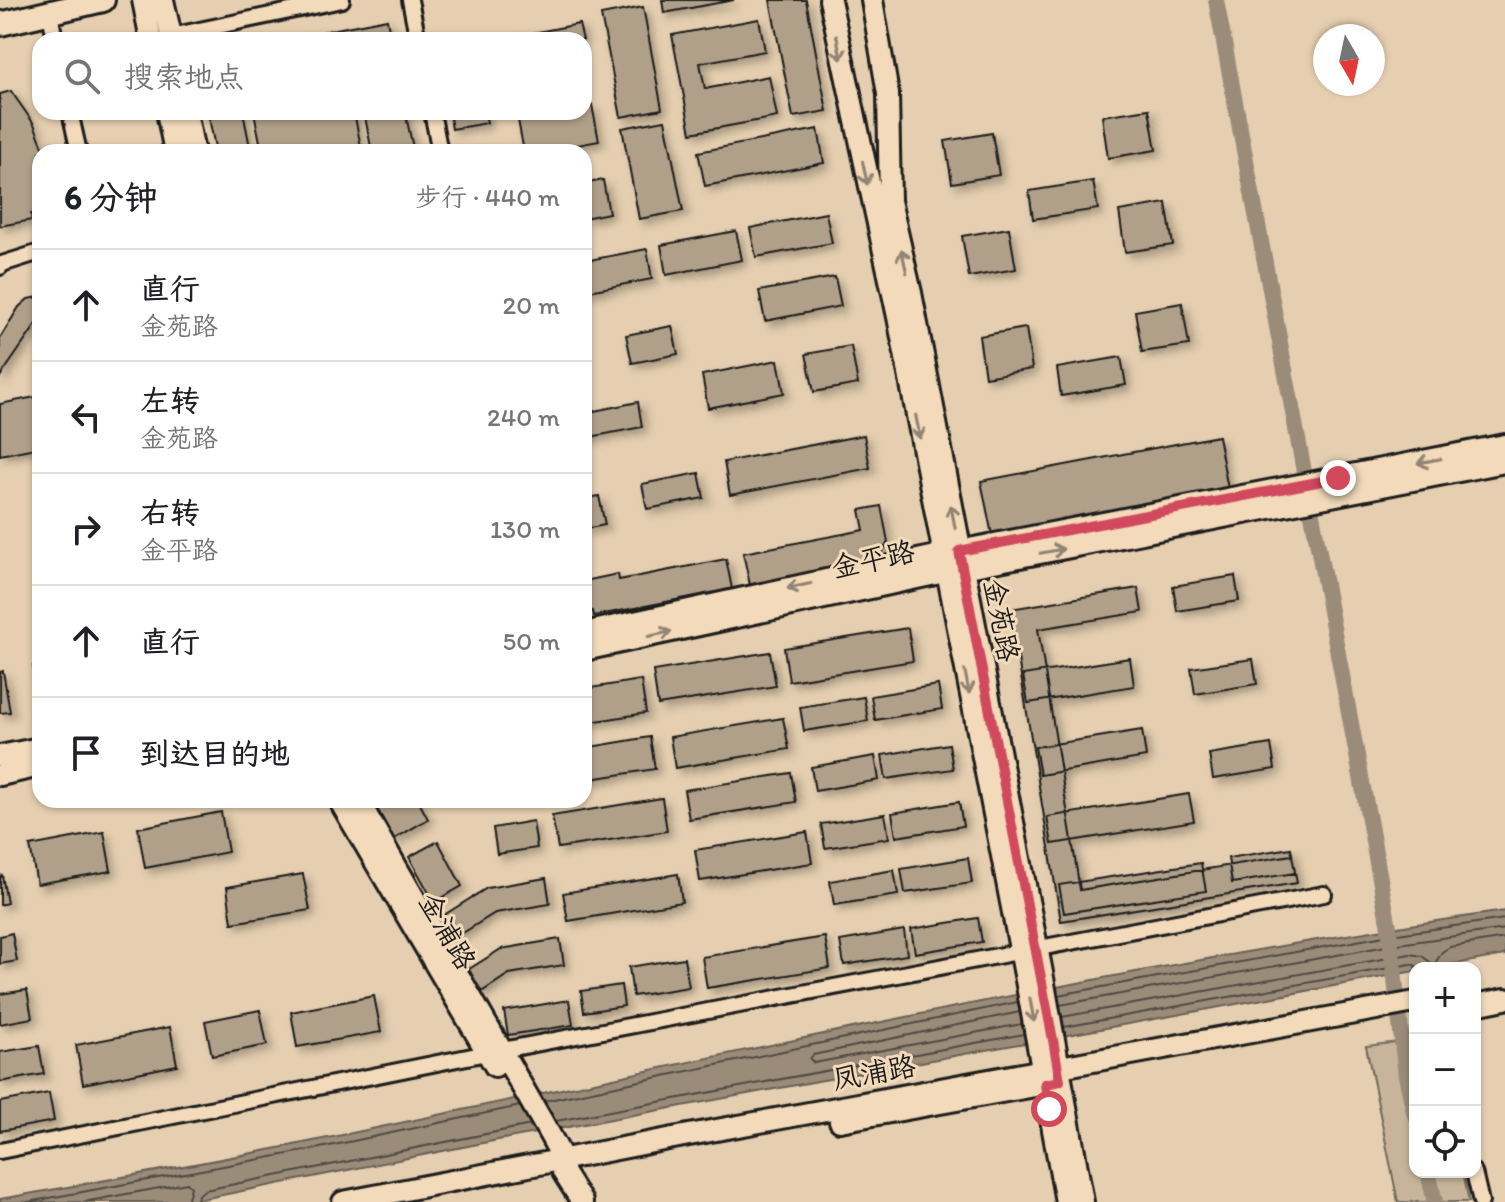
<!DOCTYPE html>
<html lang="zh">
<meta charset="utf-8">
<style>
body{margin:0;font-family:Itim,"LXGW WenKai TC",sans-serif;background:#f6f6f6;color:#202124}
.controls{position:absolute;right:24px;bottom:24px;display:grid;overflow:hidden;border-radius:16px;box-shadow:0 2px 6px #0004}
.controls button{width:72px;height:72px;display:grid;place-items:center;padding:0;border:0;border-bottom:2px solid #e0e0e0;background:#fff;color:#202124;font:40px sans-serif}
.compass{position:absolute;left:1313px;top:24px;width:72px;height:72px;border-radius:50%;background:#fff;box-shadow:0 2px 6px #0004;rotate:171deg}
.stop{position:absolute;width:24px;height:24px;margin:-18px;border:6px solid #d1495b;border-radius:50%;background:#fff}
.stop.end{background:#d1495b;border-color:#fff;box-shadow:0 2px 8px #0008}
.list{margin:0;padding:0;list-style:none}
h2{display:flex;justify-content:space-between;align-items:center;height:104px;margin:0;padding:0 32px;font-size:34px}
h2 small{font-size:26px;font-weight:400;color:#757577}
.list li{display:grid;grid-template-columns:52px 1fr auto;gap:24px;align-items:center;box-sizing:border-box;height:112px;padding:0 32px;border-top:2px solid #e0e0e0}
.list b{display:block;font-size:30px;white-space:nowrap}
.list p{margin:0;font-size:26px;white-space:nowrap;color:#757577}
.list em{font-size:26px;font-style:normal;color:#757577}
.icon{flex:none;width:44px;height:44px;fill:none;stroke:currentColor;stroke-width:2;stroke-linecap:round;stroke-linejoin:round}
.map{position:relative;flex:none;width:1505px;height:1202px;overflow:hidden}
.search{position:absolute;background:#fff;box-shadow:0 2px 6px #0004;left:32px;top:32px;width:560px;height:88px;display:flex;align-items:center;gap:20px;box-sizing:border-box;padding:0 28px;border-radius:24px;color:#757577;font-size:30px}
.panel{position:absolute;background:#fff;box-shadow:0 2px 6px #0004;left:32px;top:144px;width:560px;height:664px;border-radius:24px}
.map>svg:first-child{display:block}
.green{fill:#c7b49b;stroke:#72685c;stroke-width:2}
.water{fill:#9b8c7a;stroke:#685f54;stroke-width:2}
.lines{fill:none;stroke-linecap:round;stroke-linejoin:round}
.shore{stroke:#4f4942;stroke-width:2}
.canal{stroke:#9b8c7a;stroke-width:16}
.building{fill:#b0a089;stroke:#1c1c1c;stroke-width:2;filter:url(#shadow)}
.street-casing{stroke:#1c1c1c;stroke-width:20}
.secondary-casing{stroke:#1c1c1c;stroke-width:26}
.primary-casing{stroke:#1c1c1c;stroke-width:28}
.street{stroke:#f2daba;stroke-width:14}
.secondary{stroke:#f2daba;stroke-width:20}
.primary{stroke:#f2daba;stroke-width:22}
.oneway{stroke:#928473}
.route{stroke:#d1495b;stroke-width:10}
.labels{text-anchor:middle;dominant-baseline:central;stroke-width:6;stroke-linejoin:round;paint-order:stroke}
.street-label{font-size:28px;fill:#1c1c1c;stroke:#f2daba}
</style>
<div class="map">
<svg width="1505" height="1202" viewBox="0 0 1505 1202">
<defs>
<filter id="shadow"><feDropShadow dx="5" dy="5" stdDeviation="4" flood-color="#0004"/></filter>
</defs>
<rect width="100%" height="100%" fill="#e5cfb0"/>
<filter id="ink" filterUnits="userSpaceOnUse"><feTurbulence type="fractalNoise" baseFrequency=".0125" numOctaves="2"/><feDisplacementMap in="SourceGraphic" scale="16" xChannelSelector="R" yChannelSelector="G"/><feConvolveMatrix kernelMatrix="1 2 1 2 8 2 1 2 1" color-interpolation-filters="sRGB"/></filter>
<g filter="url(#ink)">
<path class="green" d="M1415 1040V1172H1463L1469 1202H1398L1366 1046Z"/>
<path class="water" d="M1505 911V955L1434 968H1415V971L498 1140 187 1202H0V1199C106 1180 212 1162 318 1140 713 1059 1106 967 1505 911Z"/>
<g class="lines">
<path class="shore" d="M1058 995 1390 935 1505 919
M1060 1005 1392 945 1505 929
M1020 1012 813 1055 810 1059 814 1063 1022 1024
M1062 1017 1410 954 1422 956 1434 965 1442 952 1450 947 1505 938
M1064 1027 1411 964 1421 968
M544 1101 1018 1002
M556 1121 1024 1034
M28 1202 315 1149 520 1106
M83 1202 187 1183 191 1187 187 1202
M197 1202 198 1195 205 1190 531 1125"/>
<path class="canal" d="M1216 0 1389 927 1406 1076 1415 1115
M1428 1172 1435 1202"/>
</g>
<path class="building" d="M662 0H734L664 13Z
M770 0H806L827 111 793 117Z
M643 7 662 109 621 117 601 15Z
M387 19 391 40H284L346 27Z
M759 19 765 51 700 63 705 89 769 76 777 117 691 133 672 35Z
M579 24 583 40H502V39Z
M11 91 34 124 45 152H40V212L31 214 32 220 0 226V94Z
M592 105 599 141 540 152H524L518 120 558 112H584V107Z
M1149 109 1156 150 1108 158 1102 116Z
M243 112 251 152H216L208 113Z
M254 112H354L362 152H262Z
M364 112H405L414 152H372Z
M449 112H485L487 123 452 129Z
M665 120 683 211 639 219 622 128Z
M818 129 824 163 705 186 698 152Z
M992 133 999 175 952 183 945 141Z
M603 180 609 213 584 218V184Z
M1093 181 1098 209 1033 219 1029 191Z
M1166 203 1173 245 1125 252 1119 211Z
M826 213 832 243 756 257 750 228Z
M1009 228 1016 269 969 277 962 236Z
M736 231 742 260 666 275 661 245Z
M647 249 652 279 584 292V261Z
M835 277 841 306 765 321 759 291Z
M40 297V319L0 377V338L19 307 28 299Z
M1182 303 1189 345 1142 352 1135 311Z
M672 326 678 354 632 363 626 335Z
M1026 328 1032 369 985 377 979 336Z
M851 346 858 384 814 392 806 354Z
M1121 357 1126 385 1061 396 1057 368Z
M778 360 784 393 708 408 702 375Z
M40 396V447L0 455V404Z
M638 402 642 427 585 438 584 413Z
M864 435 870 468 730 495 724 462Z
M1218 436 1228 489 992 535 981 481Z
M699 473 704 498 647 509 642 484Z
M599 496 605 525 584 529V499Z
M881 506 888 542 878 559 750 585 743 553 864 530 860 510Z
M726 559 732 589 594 616 593 611 584 612V581L618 574 619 580Z
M1235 576 1239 601 1177 611 1173 586Z
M1138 588 1142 612 1038 629 1080 890 1292 855 1297 883 1061 921 1010 609Z
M908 628 913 661 789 681 784 648Z
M770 652 776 686 658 705 653 671Z
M1130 658 1134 686 1028 703 1023 675Z
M1253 659 1257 684 1195 694 1191 668Z
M40 665V705L33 666Z
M3 671 10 712 0 713V672Z
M641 680 646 713 584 723V689Z
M938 685 942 709 875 720 871 696Z
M864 697 868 721 804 731 800 707Z
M783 718 789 749 675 768 670 737Z
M1142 730 1146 757 1040 775 1035 747Z
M650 737 655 769 584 780V748Z
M949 744 953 769 886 779 882 755Z
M1271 744 1275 769 1213 779 1209 754Z
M875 756 879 780 815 791 811 767Z
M791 773 796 802 689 819 684 790Z
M1189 794 1194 821 1052 844 1047 817Z
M662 798 667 831 558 848 552 816Z
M372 800H418L428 819 394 839Z
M959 802 963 826 896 837 892 813Z
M221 812 228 852 145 868 138 828Z
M885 814 889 838 825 848 821 824Z
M533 821 537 848 497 854 493 828Z
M104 832 111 871 37 884 30 846Z
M807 832 812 863 700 881 695 850Z
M438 841 462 886 434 902 409 857Z
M1291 848 1295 873 1232 883 1228 858Z
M968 858 972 883 905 893 901 869Z
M1201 863 1206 891 1064 913 1059 885Z
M894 870 898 895 834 905 830 881Z
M303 874 310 910 232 923 227 887Z
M678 874 682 902 568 921 563 893Z
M2 875 7 903 0 905V876Z
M546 878 550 904 495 913 458 936 444 915 487 888Z
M978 918 982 942 915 953 911 929Z
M904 930 907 955 844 965 840 941Z
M12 933 17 961 0 964V936Z
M825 937 830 968 707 988 702 957Z
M560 939 564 965 509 974 480 993 466 971 501 949Z
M684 958 689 987 633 996 629 967Z
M621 985 624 1006 584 1012 581 991Z
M27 990 32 1018 0 1024V994Z
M374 996 381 1032 297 1047 291 1012Z
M569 1000 573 1025 508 1035 504 1011Z
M260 1010 267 1045 212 1056 205 1021Z
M170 1027 177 1065 83 1084 76 1045Z
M39 1046 44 1074 0 1082V1052Z
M49 1093 54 1121 0 1131V1102Z"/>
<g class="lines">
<g class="street-casing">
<path id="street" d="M410 0 418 40
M50 13 55 40
M171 36 342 0
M70 112 79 152
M432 112 440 152
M0 267 2 264 40 252
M0 1151 487 1053 1324 894
M1474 1172 1481 1202"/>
</g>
<g class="secondary-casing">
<path id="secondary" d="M143 0 151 40
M163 0 172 40
M830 0 898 317 1026 980 1066 1202
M872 0 888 94 890 201 911 293 1043 978 1083 1202
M167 112 175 152
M186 112 194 152
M584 633 959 551 1505 445
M584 650 963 568 1505 462
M0 756 40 748
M0 775 40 766
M339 800 495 1066
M358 800 550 1135 563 1159V1172L582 1202
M1475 1005 1505 999
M840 1121 1057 1082
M343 1202 689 1135 1415 1002"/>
</g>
<g class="primary-casing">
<path id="primary" d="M0 24 103 0"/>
</g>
<use href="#street" class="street"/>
<use href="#secondary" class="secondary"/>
<use href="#primary" class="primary"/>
</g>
<defs><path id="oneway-shaft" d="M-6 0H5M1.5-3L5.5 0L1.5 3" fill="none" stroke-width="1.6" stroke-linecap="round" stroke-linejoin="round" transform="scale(2)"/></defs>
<g class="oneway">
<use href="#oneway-shaft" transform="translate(839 48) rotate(79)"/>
<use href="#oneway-shaft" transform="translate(865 173) rotate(78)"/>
<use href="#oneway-shaft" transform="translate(904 261) rotate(-103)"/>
<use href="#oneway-shaft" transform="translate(918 427) rotate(79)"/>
<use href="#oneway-shaft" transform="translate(1429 461) rotate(169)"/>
<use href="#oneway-shaft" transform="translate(953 517) rotate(-101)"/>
<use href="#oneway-shaft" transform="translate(1052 551) rotate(-11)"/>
<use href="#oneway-shaft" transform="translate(799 586) rotate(168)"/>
<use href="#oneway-shaft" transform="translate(660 634) rotate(-12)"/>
<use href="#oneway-shaft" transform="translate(967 682) rotate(79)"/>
<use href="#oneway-shaft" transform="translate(1032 1010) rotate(80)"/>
</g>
</g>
<g class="lines" filter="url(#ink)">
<path class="route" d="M1049 1109 1045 1084 1060 1081 1053 1040 959 551 1338 478"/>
</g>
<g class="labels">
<g class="street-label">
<text transform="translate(873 559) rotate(-12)">金平路</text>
<text transform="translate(1002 620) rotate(79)">金苑路</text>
<text transform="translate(448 931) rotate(60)">金浦路</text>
<text transform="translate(874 1072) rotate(-10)">凤浦路</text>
</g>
</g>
</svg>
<div class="controls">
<button>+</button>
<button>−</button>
<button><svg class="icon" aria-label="locate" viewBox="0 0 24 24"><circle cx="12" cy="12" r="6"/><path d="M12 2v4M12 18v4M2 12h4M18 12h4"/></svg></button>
</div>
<svg class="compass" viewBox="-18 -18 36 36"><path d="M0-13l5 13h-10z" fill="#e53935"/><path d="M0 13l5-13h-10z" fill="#757577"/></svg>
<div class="stop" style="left:1049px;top:1109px"></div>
<div class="stop end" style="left:1338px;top:478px"></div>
<div class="search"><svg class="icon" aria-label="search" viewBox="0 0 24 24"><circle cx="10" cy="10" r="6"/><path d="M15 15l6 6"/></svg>搜索地点</div>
<section class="panel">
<h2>6 分钟<small>步行 · 440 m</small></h2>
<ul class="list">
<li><svg class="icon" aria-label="ahead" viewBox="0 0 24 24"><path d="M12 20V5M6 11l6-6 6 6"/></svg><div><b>直行</b><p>金苑路</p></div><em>20 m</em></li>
<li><svg class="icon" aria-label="left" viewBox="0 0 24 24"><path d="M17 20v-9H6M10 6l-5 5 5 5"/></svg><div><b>左转</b><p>金苑路</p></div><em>240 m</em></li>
<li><svg class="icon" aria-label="right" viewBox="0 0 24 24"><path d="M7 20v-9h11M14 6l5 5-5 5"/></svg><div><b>右转</b><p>金平路</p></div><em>130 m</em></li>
<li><svg class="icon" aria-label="ahead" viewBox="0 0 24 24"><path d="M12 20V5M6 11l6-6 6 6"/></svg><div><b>直行</b></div><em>50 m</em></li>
<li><svg class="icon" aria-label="arrive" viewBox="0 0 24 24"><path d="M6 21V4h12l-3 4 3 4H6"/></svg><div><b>到达目的地</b></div></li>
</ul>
</section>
</div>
